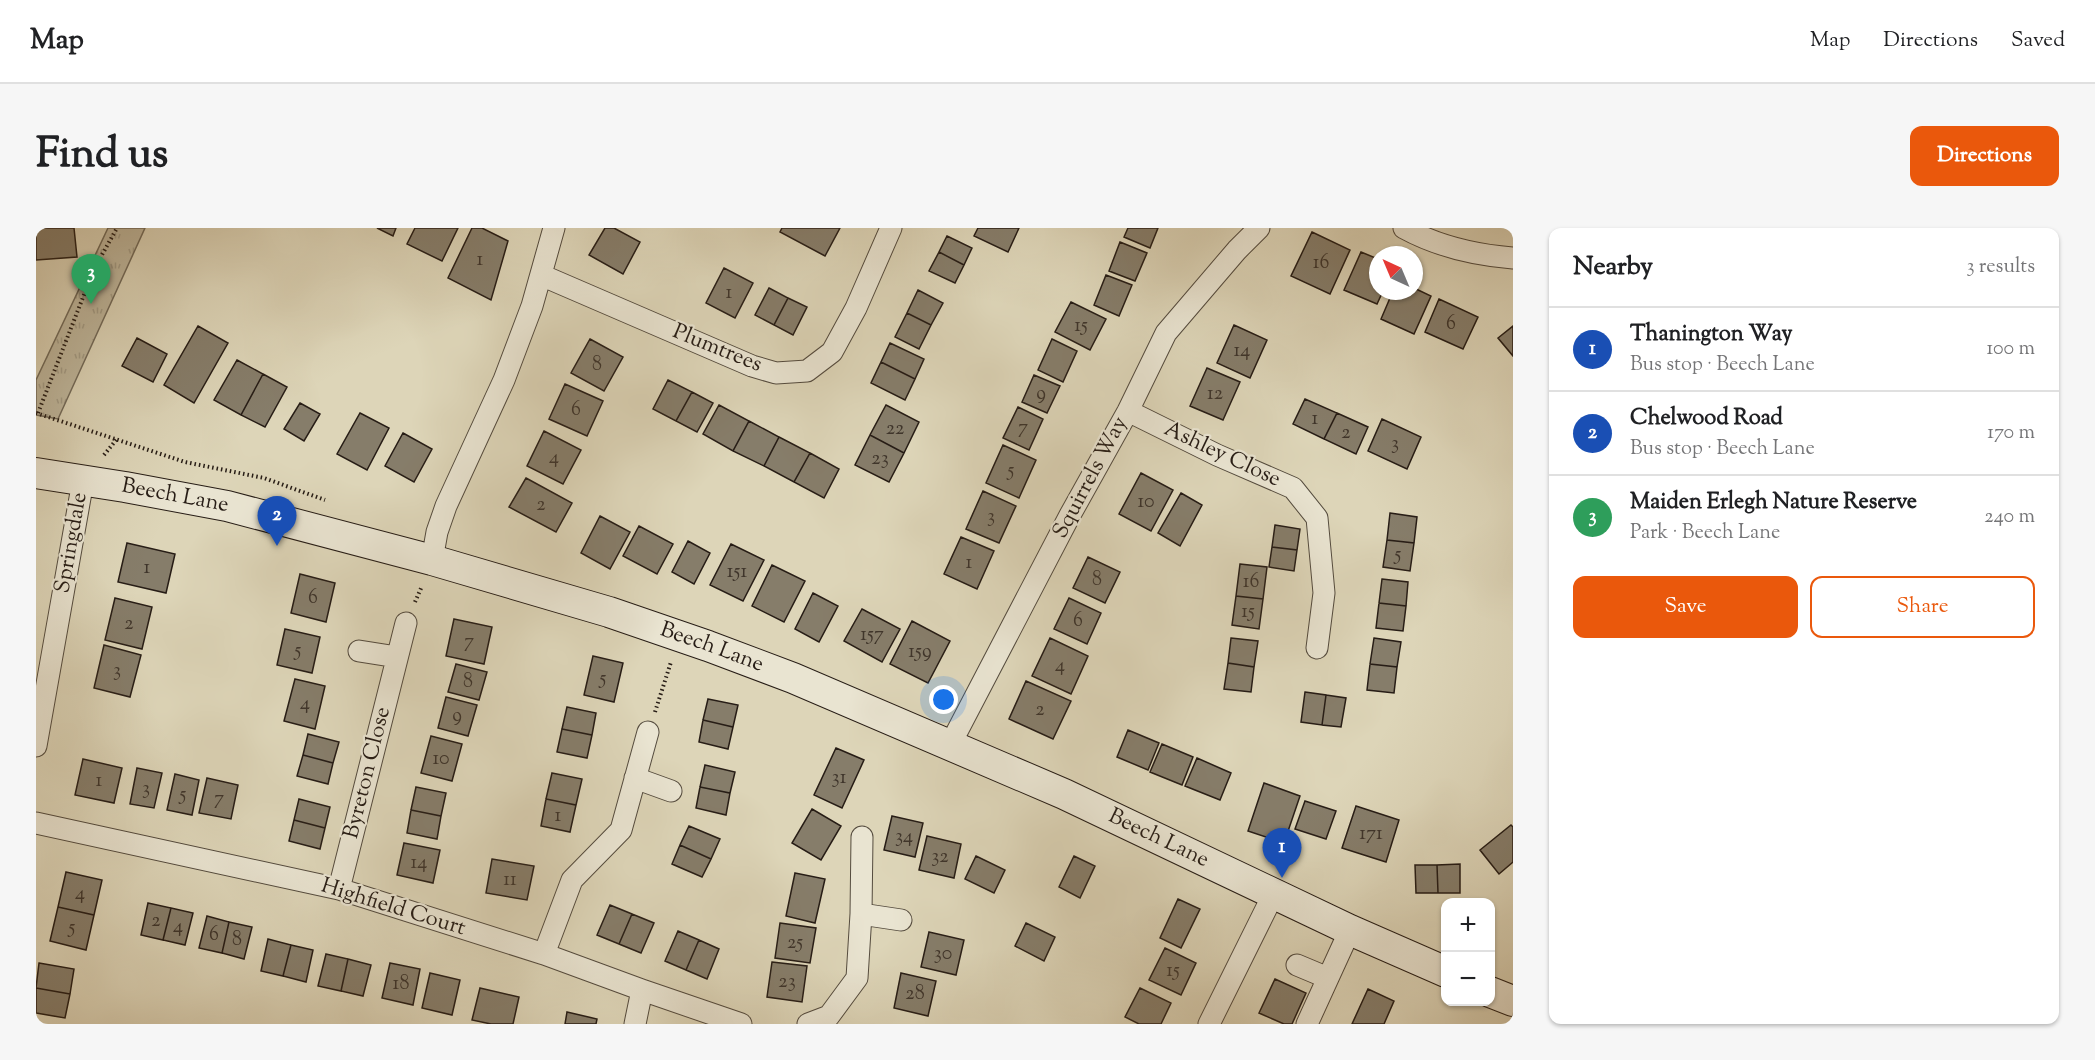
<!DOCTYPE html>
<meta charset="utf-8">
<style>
body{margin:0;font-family:"Sorts Mill Goudy",serif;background:#f6f6f6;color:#202124}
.controls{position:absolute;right:18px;bottom:18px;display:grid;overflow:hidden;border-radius:12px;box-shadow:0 2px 4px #0004}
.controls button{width:54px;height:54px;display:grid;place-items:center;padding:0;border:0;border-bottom:2px solid #e0e0e0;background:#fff;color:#202124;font:30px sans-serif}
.compass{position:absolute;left:1333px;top:18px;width:54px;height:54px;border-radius:50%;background:#fff;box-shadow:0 2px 4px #0004;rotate:316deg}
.you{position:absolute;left:908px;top:472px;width:21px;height:21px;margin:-15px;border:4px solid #fff;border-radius:50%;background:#1a73e8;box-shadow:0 0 0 9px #1a73e833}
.badge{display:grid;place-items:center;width:39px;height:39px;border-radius:50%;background:#ea580c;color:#fff;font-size:20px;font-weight:700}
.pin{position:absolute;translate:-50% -50px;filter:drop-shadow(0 2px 3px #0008)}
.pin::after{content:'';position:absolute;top:32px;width:21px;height:18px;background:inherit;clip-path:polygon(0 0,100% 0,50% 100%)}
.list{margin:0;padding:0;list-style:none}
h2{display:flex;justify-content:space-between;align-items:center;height:78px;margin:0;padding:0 24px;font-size:26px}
h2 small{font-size:20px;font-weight:400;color:#757577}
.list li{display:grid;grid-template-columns:39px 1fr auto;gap:18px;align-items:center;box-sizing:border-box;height:84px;padding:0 24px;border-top:2px solid #e0e0e0}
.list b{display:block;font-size:22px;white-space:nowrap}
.list p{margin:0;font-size:20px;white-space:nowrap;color:#757577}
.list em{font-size:20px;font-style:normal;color:#757577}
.actions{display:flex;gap:12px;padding:18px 24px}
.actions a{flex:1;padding:14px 0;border:2px solid #ea580c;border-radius:12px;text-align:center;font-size:21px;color:#ea580c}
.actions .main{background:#ea580c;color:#fff}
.map{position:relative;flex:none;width:1477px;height:796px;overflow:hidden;border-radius:12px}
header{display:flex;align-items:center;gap:36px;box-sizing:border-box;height:84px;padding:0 30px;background:#fff;border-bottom:2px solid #e0e0e0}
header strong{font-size:28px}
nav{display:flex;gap:33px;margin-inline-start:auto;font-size:21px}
.intro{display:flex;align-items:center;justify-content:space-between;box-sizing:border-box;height:144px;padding:0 36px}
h1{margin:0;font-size:42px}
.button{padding:15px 27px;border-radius:12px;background:#ea580c;color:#fff;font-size:21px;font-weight:700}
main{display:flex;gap:36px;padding:0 36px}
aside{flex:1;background:#fff;border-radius:12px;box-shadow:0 2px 4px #0004}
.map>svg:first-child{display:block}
.park{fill:url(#park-tufts);stroke:#726a59;stroke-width:1.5}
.building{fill:#867d6a;stroke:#271d16;stroke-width:1.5}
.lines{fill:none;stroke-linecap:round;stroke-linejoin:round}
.street-casing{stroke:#544b3e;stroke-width:23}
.secondary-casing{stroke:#271d16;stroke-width:32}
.path{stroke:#271d16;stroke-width:4;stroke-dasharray:1.5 3;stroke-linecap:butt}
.street{stroke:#e9e4d1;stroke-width:21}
.secondary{stroke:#e9e4d1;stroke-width:30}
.labels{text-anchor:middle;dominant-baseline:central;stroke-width:4.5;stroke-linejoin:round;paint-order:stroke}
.number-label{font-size:20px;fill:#3f352b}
.street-label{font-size:22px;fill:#271d16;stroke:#e9e4d1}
</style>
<header>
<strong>Map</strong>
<nav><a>Map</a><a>Directions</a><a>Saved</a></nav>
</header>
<div class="intro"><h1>Find us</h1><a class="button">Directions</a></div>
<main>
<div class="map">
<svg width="1477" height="796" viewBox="0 0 1477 796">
<defs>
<pattern id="park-tufts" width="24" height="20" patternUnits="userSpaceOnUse" patternTransform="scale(1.5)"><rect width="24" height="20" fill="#beb69c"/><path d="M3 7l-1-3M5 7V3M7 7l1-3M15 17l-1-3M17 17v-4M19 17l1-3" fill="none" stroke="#a39c86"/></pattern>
</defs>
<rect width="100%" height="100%" fill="#ddd5b8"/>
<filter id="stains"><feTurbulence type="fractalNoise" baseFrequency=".00333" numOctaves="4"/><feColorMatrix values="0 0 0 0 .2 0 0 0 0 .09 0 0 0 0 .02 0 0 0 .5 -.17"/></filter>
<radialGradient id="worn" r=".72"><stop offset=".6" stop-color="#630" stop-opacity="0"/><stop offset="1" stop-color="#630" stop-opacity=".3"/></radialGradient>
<path class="park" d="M72 0H109L22 191 0 187V152Z"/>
<path class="building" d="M0 0H38L41 29 0 32Z
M341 0H360L357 8Z
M379 0H422L406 33 371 16Z
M436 0H446L472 13 455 72 412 50Z
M569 0H578L604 14 587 46 553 27Z
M746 0H804L789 28 744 4Z
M942 0H983L972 24 938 8Z
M1092 0H1122L1114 20 1088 9Z
M1276 4 1314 22 1294 66 1255 48Z
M911 8 936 20 928 37 903 24Z
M1084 14 1111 25 1099 53 1073 43Z
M903 24 928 37 919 55 893 43Z
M1325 24 1342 31V63H1347L1341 76 1308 62Z
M688 40 717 55 699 90 670 75Z
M1070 47 1096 57 1083 88 1058 77Z
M733 60 752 70 738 97 719 87Z
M1378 60 1395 68 1378 106 1345 91 1357 63H1378Z
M882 62 907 75 895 97 871 85Z
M752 70 771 79 757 107 738 97Z
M1403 71 1442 89 1427 121 1389 104Z
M1035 74 1070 91 1054 122 1019 104Z
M871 85 895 97 883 121 859 109Z
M1198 97 1231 112 1214 150 1181 135Z
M162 98 192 115 158 175 128 157Z
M1477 98V128L1462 110Z
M101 110 131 126 117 154 86 138Z
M554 111 587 129 568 163 535 145Z
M1016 111 1041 123 1027 154 1002 142Z
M854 115 888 131 879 151 845 134Z
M201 132 227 146 205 187 178 172Z
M845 134 879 151 869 172 835 155Z
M1171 140 1204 154 1187 192 1154 178Z
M227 146 251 159 229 199 205 187Z
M998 147 1024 158 1011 185 986 174Z
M632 152 656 164 640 193 617 181Z
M529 156 567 173 551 208 513 191Z
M656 164 677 175 661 204 640 193Z
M1269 171 1301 185 1288 211 1257 196Z
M264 175 284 186 268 213 248 201Z
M683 177 713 193 697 223 667 206Z
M850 177 883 194 868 225 834 207Z
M982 179 1007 191 993 222 967 210Z
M324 185 353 200 331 242 301 226Z
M1301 185 1332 199 1320 226 1288 211Z
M1346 191 1385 209 1371 241 1332 223Z
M713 193 743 209 728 238 697 223Z
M508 203 545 222 527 256 491 238Z
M367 205 396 221 378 254 349 238Z
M834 207 868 225 853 254 819 237Z
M743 209 774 225 758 254 728 238Z
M967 217 1000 232 983 270 950 255Z
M774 225 803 241 788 270 758 254Z
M1105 245 1137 262 1115 303 1083 286Z
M490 250 536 275 520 304 473 279Z
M947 263 980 278 963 315 930 301Z
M1145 265 1166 277 1144 318 1122 305Z
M1354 285 1381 289 1378 315 1351 312Z
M564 288 594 304 574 341 545 325Z
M1239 297 1264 301 1261 322 1236 319Z
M603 298 637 316 621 346 587 328Z
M925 309 958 323 941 361 908 346Z
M1351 312 1378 315 1374 343 1347 339Z
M652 313 674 325 658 356 636 344Z
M91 315 139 326 130 365 82 354Z
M695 316 728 332 707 373 674 357Z
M1236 319 1261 322 1258 343 1233 339Z
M1052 329 1084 344 1069 375 1037 360Z
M1204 336 1231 339 1227 371 1200 368Z
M736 337 769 353 748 394 716 378Z
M264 346 299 355 290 394 255 385Z
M1346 351 1372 354 1370 378 1343 375Z
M777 365 802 378 783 414 759 401Z
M1200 368 1227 371 1223 401 1196 397Z
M79 370 116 379 106 421 69 412Z
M1033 370 1065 385 1051 416 1018 401Z
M1343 375 1370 378 1367 403 1340 400Z
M826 381 864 401 846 434 808 413Z
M418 391 456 399 448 436 410 428Z
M876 393 914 413 892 455 854 436Z
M249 401 284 409 276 445 241 437Z
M1014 410 1052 428 1035 466 996 448Z
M1195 410 1222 413 1218 439 1192 435Z
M1338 410 1365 414 1361 439 1334 436Z
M68 417 105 427 94 469 58 460Z
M557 428 587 435 578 474 548 467Z
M1192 435 1218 439 1215 464 1188 461Z
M420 436 451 444 443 472 412 464Z
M1334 436 1361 439 1358 465 1331 462Z
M259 451 289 458 279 501 248 493Z
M990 453 1035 473 1017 511 973 491Z
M1269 464 1290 467 1286 497 1265 494Z
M1290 467 1310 470 1305 499 1286 497Z
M410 469 441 477 432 508 402 500Z
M672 471 702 477 697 499 667 492Z
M531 479 560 485 556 507 526 501Z
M667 492 697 499 692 521 663 514Z
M526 501 556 507 551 530 521 524Z
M1092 502 1123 515 1112 542 1081 529Z
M272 506 303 514 297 535 267 527Z
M395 508 426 516 416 553 385 545Z
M1126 516 1157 529 1146 557 1114 544Z
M800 520 828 532 806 580 778 567Z
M267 527 297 535 292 556 261 548Z
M1161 530 1195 545 1184 572 1149 558Z
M47 531 86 540 78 575 39 567Z
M669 537 699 544 694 565 664 559Z
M101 540 126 545 118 580 94 576Z
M516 545 546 551 540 577 510 571Z
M139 546 163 552 156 587 131 582Z
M171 550 202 557 195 591 163 585Z
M1228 555 1264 568 1248 615 1212 603Z
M380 559 410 565 405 588 375 582Z
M664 559 694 565 690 587 660 580Z
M263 571 294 579 289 600 258 592Z
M510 571 540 577 534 604 505 598Z
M1269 573 1300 583 1290 611 1259 601Z
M1320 578 1363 592 1350 634 1306 620Z
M776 581 805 598 785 632 756 615Z
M375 582 405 588 401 611 371 605Z
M856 588 887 595 879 629 848 622Z
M258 592 289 600 284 621 253 613Z
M1475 597 1477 599V634L1463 646 1444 622Z
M653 598 684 611 675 631 644 617Z
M891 608 925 616 918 650 883 642Z
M368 615 404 622 397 655 361 647Z
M644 617 675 631 666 649 636 636Z
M940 628 969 642 958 665 929 651Z
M1038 628 1059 638 1044 670 1023 659Z
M456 631 498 638 491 672 450 665Z
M1424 636V665H1402L1401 637Z
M1379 637H1401L1402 665H1380Z
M30 644 66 652 58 687 22 679Z
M759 645 789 651 779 695 750 688Z
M1142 671 1164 681 1145 720 1124 710Z
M112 675 135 680 127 712 105 707Z
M574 677 596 686 583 716 561 707Z
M22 679 58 687 50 722 14 713Z
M135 680 157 685 149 717 127 712Z
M596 686 618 695 605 725 583 716Z
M171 688 193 694 186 725 163 720Z
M193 694 216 699 208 731 186 725Z
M744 695 780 700 774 735 739 730Z
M990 695 1019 709 1008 733 979 718Z
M642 703 663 712 650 742 629 733Z
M893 704 928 712 920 747 885 739Z
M232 711 255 717 247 748 225 743Z
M663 712 683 721 671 751 650 742Z
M255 717 277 722 270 754 247 748Z
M1129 720 1160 735 1145 767 1113 752Z
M290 726 312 731 305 763 282 758Z
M312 731 335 737 327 768 305 763Z
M736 734 771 738 766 774 731 769Z
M3 735 38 741 34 766 0 760Z
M354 735 384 741 377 777 346 770Z
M394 745 424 752 416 787 386 780Z
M865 745 900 753 892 788 858 780Z
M1239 751 1270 765 1256 796H1248L1223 785Z
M0 760 34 766 29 790 0 785Z
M444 760 483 769 477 796H455L436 792Z
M1104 760 1135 775 1125 796H1103L1089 789Z
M1332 761 1358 773 1348 796H1316Z
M531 784 561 791 560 796H529Z"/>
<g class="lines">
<g class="street-casing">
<path id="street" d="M1368 0C1401 18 1439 27 1477 30
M505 47 716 138 740 145 771 143 796 124 820 80 855 0
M1092 183 1181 227 1257 260 1281 290 1288 365 1281 420
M396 332 401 304 410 278 468 152 496 78 518 0
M323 423 361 429
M914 517 1034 287 1092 183 1130 105 1201 22 1223 0
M0 518 47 253
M599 550 635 563
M0 595 303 661 508 726 606 762 705 796
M303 661 370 395
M825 686 865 692
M508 726 536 652 585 602 612 504
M1261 737 1292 750
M599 796 606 762
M772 796 793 788 821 750 825 686 826 609
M1173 796 1238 665
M1271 796 1314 702"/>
</g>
<g class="secondary-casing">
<g id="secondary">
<path id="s1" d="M0 245 89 259 191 278 396 332 573 384 672 418 757 450 1028 566 1314 702 1410 744"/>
<path d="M1454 764 1477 773"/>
</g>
</g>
<path class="path" d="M0 185 149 234 228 250 289 272
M2 185 58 41 81 0
M68 227 81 211
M379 374 386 358
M619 484 635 434"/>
<use href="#street" class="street"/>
<use href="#secondary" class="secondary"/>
</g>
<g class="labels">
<g class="number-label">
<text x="444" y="32">1</text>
<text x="1285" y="35">16</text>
<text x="693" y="65">1</text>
<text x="1415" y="96">6</text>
<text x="1045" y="98">15</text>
<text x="1206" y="123">14</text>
<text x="561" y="137">8</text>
<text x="1005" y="166">9</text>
<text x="1179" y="166">12</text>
<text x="540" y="182">6</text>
<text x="1279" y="191">1</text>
<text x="987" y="200">7</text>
<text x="859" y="201">22</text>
<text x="1310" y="205">2</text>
<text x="1359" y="216">3</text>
<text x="518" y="230">4</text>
<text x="844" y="231">23</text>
<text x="975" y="243">5</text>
<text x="1110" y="274">10</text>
<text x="505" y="277">2</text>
<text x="955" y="289">3</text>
<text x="1362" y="327">5</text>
<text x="933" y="335">1</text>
<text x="111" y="340">1</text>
<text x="701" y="344">151</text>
<text x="1061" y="352">8</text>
<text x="1215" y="354">16</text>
<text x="277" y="370">6</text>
<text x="1212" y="384">15</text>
<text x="1042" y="393">6</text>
<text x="93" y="396">2</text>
<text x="836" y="407">157</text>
<text x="433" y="414">7</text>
<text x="262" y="423">5</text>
<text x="884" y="424">159</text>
<text x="1024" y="438">4</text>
<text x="81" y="443">3</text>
<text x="567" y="451">5</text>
<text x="432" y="454">8</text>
<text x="269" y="476">4</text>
<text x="1004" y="482">2</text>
<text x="421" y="488">9</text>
<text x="405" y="531">10</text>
<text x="803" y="550">31</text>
<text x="63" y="553">1</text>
<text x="110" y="561">3</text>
<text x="147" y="567">5</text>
<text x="183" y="571">7</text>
<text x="522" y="588">1</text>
<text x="1335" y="606">171</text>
<text x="868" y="609">34</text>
<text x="904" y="629">32</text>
<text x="383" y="635">14</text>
<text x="474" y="652">11</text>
<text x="44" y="666">4</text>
<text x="120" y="693">2</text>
<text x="142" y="699">4</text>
<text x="36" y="700">5</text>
<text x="178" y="707">6</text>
<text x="201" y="712">8</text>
<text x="759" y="715">25</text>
<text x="907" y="726">30</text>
<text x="1137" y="743">15</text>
<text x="751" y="754">23</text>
<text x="365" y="756">18</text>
<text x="879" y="766">28</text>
</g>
<g class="street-label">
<text transform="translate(681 121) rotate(22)">Plumtrees</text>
<text transform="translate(1186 227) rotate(25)">Ashley Close</text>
<text transform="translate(1055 250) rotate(-62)">Squirrels Way</text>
<text stroke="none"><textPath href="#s1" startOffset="141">Beech Lane</textPath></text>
<text transform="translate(36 315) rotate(-80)">Springdale</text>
<text stroke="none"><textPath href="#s1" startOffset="699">Beech Lane</textPath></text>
<text transform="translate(332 545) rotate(-76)">Byreton Close</text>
<text stroke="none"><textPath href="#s1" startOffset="1185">Beech Lane</textPath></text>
<text transform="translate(357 680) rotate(17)">Highfield Court</text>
</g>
</g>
<rect width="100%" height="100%" filter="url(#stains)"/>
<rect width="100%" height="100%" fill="url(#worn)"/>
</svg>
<div class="controls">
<button>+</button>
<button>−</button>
</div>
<svg class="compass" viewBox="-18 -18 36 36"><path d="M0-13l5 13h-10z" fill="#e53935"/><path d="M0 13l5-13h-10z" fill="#757577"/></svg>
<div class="you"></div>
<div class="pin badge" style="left:1246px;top:650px;background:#1a4fb4">1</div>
<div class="pin badge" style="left:241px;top:318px;background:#1a4fb4">2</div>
<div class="pin badge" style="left:55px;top:76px;background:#2e9e5b">3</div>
</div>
<aside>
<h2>Nearby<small>3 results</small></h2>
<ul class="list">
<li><span class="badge" style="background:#1a4fb4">1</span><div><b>Thanington Way</b><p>Bus stop · Beech Lane</p></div><em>100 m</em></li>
<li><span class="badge" style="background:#1a4fb4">2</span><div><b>Chelwood Road</b><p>Bus stop · Beech Lane</p></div><em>170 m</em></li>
<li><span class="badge" style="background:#2e9e5b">3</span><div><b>Maiden Erlegh Nature Reserve</b><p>Park · Beech Lane</p></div><em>240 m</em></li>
</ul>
<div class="actions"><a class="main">Save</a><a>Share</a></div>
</aside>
</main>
